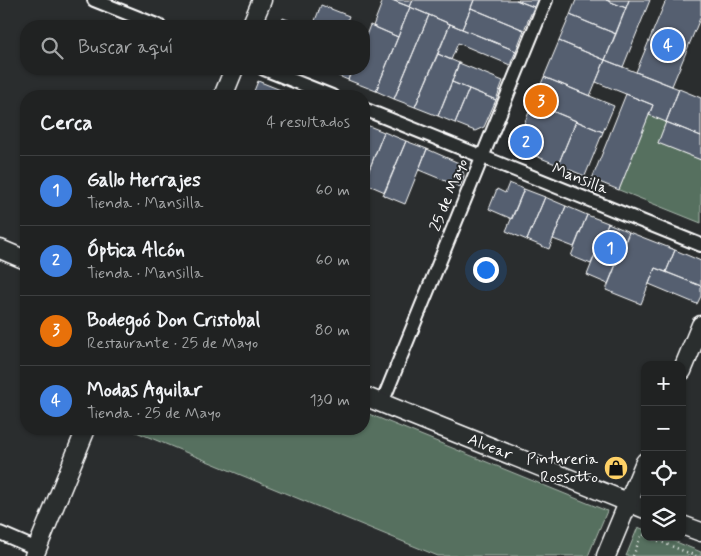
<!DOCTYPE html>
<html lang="es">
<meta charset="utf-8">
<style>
body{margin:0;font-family:Mynerve,sans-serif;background:#282a2a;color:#f1f3f6}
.controls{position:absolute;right:15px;bottom:15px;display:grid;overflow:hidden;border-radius:10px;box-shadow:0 1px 4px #0004}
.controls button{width:45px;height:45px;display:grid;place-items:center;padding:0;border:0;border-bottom:1px solid #3d3f40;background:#202222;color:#f1f3f6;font:25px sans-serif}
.you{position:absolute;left:485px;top:269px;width:18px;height:18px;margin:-12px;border:4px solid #fff;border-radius:50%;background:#1a73e8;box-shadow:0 0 0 8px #1a73e833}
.badge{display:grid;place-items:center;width:32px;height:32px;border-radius:50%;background:#ffd166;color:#fff;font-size:16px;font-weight:700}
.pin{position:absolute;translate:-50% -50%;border:2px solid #fff;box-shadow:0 1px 5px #0006}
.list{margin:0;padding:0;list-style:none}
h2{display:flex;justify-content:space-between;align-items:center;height:65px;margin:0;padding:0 20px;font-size:21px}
h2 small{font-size:16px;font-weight:400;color:#a2a4a5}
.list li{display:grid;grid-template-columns:32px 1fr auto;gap:15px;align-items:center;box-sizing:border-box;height:70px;padding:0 20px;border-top:1px solid #3d3f40}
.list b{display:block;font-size:19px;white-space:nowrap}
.list p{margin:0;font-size:16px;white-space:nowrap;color:#a2a4a5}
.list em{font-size:16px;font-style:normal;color:#a2a4a5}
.icon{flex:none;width:28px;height:28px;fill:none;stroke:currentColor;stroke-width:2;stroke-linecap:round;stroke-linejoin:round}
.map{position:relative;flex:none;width:701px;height:556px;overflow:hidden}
.search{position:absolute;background:#202222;box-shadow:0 1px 4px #0004;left:20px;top:20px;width:350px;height:55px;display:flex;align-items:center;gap:12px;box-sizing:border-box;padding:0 18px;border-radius:20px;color:#a2a4a5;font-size:19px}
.panel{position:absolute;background:#202222;box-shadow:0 1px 4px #0004;left:20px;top:90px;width:350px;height:345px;border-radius:20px}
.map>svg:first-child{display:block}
.green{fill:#56705e;stroke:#aab8ae}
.building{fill:#545f6f;stroke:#fff}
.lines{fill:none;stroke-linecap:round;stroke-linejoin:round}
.street-casing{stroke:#fff;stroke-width:16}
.secondary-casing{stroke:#fff;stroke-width:21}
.path{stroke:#fff;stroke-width:2.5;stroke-dasharray:1 4;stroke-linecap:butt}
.street{stroke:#2a2d2e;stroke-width:12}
.secondary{stroke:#2a2d2e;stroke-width:18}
.labels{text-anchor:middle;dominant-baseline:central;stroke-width:4;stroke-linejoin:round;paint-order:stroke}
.street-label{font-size:16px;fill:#fff;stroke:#2a2d2e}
.poi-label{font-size:16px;fill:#fff;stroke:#2a2d2e;text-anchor:end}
</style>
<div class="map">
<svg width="701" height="556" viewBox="0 0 701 556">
<rect width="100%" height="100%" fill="#2a2d2e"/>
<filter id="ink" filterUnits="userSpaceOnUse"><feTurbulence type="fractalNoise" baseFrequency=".02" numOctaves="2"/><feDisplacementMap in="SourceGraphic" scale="10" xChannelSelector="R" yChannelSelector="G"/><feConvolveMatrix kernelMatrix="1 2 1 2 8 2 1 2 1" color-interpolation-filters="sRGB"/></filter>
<g filter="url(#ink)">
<path class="green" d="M649 115 666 122 658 143 701 160V223L619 190Z
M364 412 607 511 588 556H438L129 429H364Z
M638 527 645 530V537H664L701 552V556H626Z"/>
<path class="building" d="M383 0H392L410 7 398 37 373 26Z
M392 0H413L410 7Z
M413 0H474L462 29 410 7Z
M474 0H516L534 7 524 30 471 8Z
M516 0H537L534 7Z
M576 0H606L626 8 616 34 570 15Z
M606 0H629L626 8Z
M629 0H650L623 67 605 60Z
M666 0H701V16L672 86 636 72Z
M321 5 349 16 345 26H313Z
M410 7 429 15 394 99 376 91Z
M471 8 524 30 516 51 462 29Z
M429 15 450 24 415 107 394 99Z
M570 15 616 34 605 60 559 41Z
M283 18 304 26H280Z
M450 24 516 51 510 65 458 43 451 60 438 54Z
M370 25 398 37 376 91 348 80 352 69H364V41Z
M559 41 605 60 590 96 544 77Z
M438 54 459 63 438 116 415 107Z
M605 60 679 89 666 122 649 115 653 105 596 82Z
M459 63 503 81 496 100 452 82Z
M328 69H352L348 80 327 71Z
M544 77 614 106 603 132 533 103Z
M258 81 283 91 281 96H252Z
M452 82 469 89 455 123 438 116Z
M469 89 496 100 484 127 475 131 455 123Z
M679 89 701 98V136L666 122Z
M626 94 653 105 619 190 592 179Z
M533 103 576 121 558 165 521 150 517 140Z
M576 121 603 132 585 176 558 165Z
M666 122 701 136V160L658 143Z
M364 124 384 132 364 182Z
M384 132 406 141 385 192 364 183Z
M406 141 427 149 405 204 383 195Z
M427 149 461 164 464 176 460 187 419 170Z
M509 183 524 189 512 219 489 209 497 189 505 193Z
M524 189 545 197 527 240 506 231Z
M545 197 566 206 549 249 527 240Z
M566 206 587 215 574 247 553 239Z
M587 215 608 223 591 264 571 256Z
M608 223 629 232 608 284 587 275Z
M629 232 675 250 666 272 655 268 641 304 606 290Z
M675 250 701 261V286L666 272Z
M655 268 701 286V296L697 304 649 284Z"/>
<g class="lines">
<g class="street-casing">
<path id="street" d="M94 0 159 26
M264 69 332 96
M364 109 701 245
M382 403 546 0
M0 533 37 549"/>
</g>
<g class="secondary-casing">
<g id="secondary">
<path d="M251 26 262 0"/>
<path d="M223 96 234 69"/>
<path d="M0 249 26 260"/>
<path d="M682 371 701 325"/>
<path id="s1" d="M364 396 645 509"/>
<path d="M682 525 701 532"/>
<path d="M34 556 86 429"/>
<path d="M606 556 645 462"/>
</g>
</g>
<path class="path" d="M649 537 696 556
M633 556 642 534 645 535"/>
<use href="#street" class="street"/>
<use href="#secondary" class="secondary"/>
</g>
</g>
<defs>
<g id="shop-disc" transform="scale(1.25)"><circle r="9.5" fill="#ffd166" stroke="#2a2d2e"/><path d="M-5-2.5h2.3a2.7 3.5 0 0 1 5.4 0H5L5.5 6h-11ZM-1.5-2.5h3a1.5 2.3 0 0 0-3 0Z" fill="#111"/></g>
</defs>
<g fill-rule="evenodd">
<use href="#shop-disc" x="616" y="468"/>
</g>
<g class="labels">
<g class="street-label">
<text transform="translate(580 179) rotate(22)">Mansilla</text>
<text transform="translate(449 195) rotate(-68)">25 de Mayo</text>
<text stroke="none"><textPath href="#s1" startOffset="136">Alvear</textPath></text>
</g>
<g class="poi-label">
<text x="598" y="459">Pintureria<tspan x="598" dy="18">Rossotto</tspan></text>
</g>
</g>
</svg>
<div class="controls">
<button>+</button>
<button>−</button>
<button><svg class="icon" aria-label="locate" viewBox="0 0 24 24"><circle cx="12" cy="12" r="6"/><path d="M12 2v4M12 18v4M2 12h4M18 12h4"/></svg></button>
<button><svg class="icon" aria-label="layers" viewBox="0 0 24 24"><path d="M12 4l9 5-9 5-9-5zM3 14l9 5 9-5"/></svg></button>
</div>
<div class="you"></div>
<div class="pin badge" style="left:610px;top:248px;background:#3f7fe0">1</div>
<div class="pin badge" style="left:526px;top:142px;background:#3f7fe0">2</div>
<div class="pin badge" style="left:541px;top:101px;background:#e8710a">3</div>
<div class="pin badge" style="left:668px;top:45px;background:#3f7fe0">4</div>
<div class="search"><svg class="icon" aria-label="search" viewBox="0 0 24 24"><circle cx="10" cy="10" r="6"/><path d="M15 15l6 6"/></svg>Buscar aquí</div>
<section class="panel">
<h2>Cerca<small>4 resultados</small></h2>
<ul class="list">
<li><span class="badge" style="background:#3f7fe0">1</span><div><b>Gallo Herrajes</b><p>Tienda · Mansilla</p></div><em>60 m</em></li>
<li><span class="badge" style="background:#3f7fe0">2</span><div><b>Óptica Alcón</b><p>Tienda · Mansilla</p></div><em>60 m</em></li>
<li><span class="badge" style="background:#e8710a">3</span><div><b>Bodegoó Don Cristobal</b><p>Restaurante · 25 de Mayo</p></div><em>80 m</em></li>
<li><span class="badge" style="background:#3f7fe0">4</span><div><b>Modas Aguilar</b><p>Tienda · 25 de Mayo</p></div><em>130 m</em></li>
</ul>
</section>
</div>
